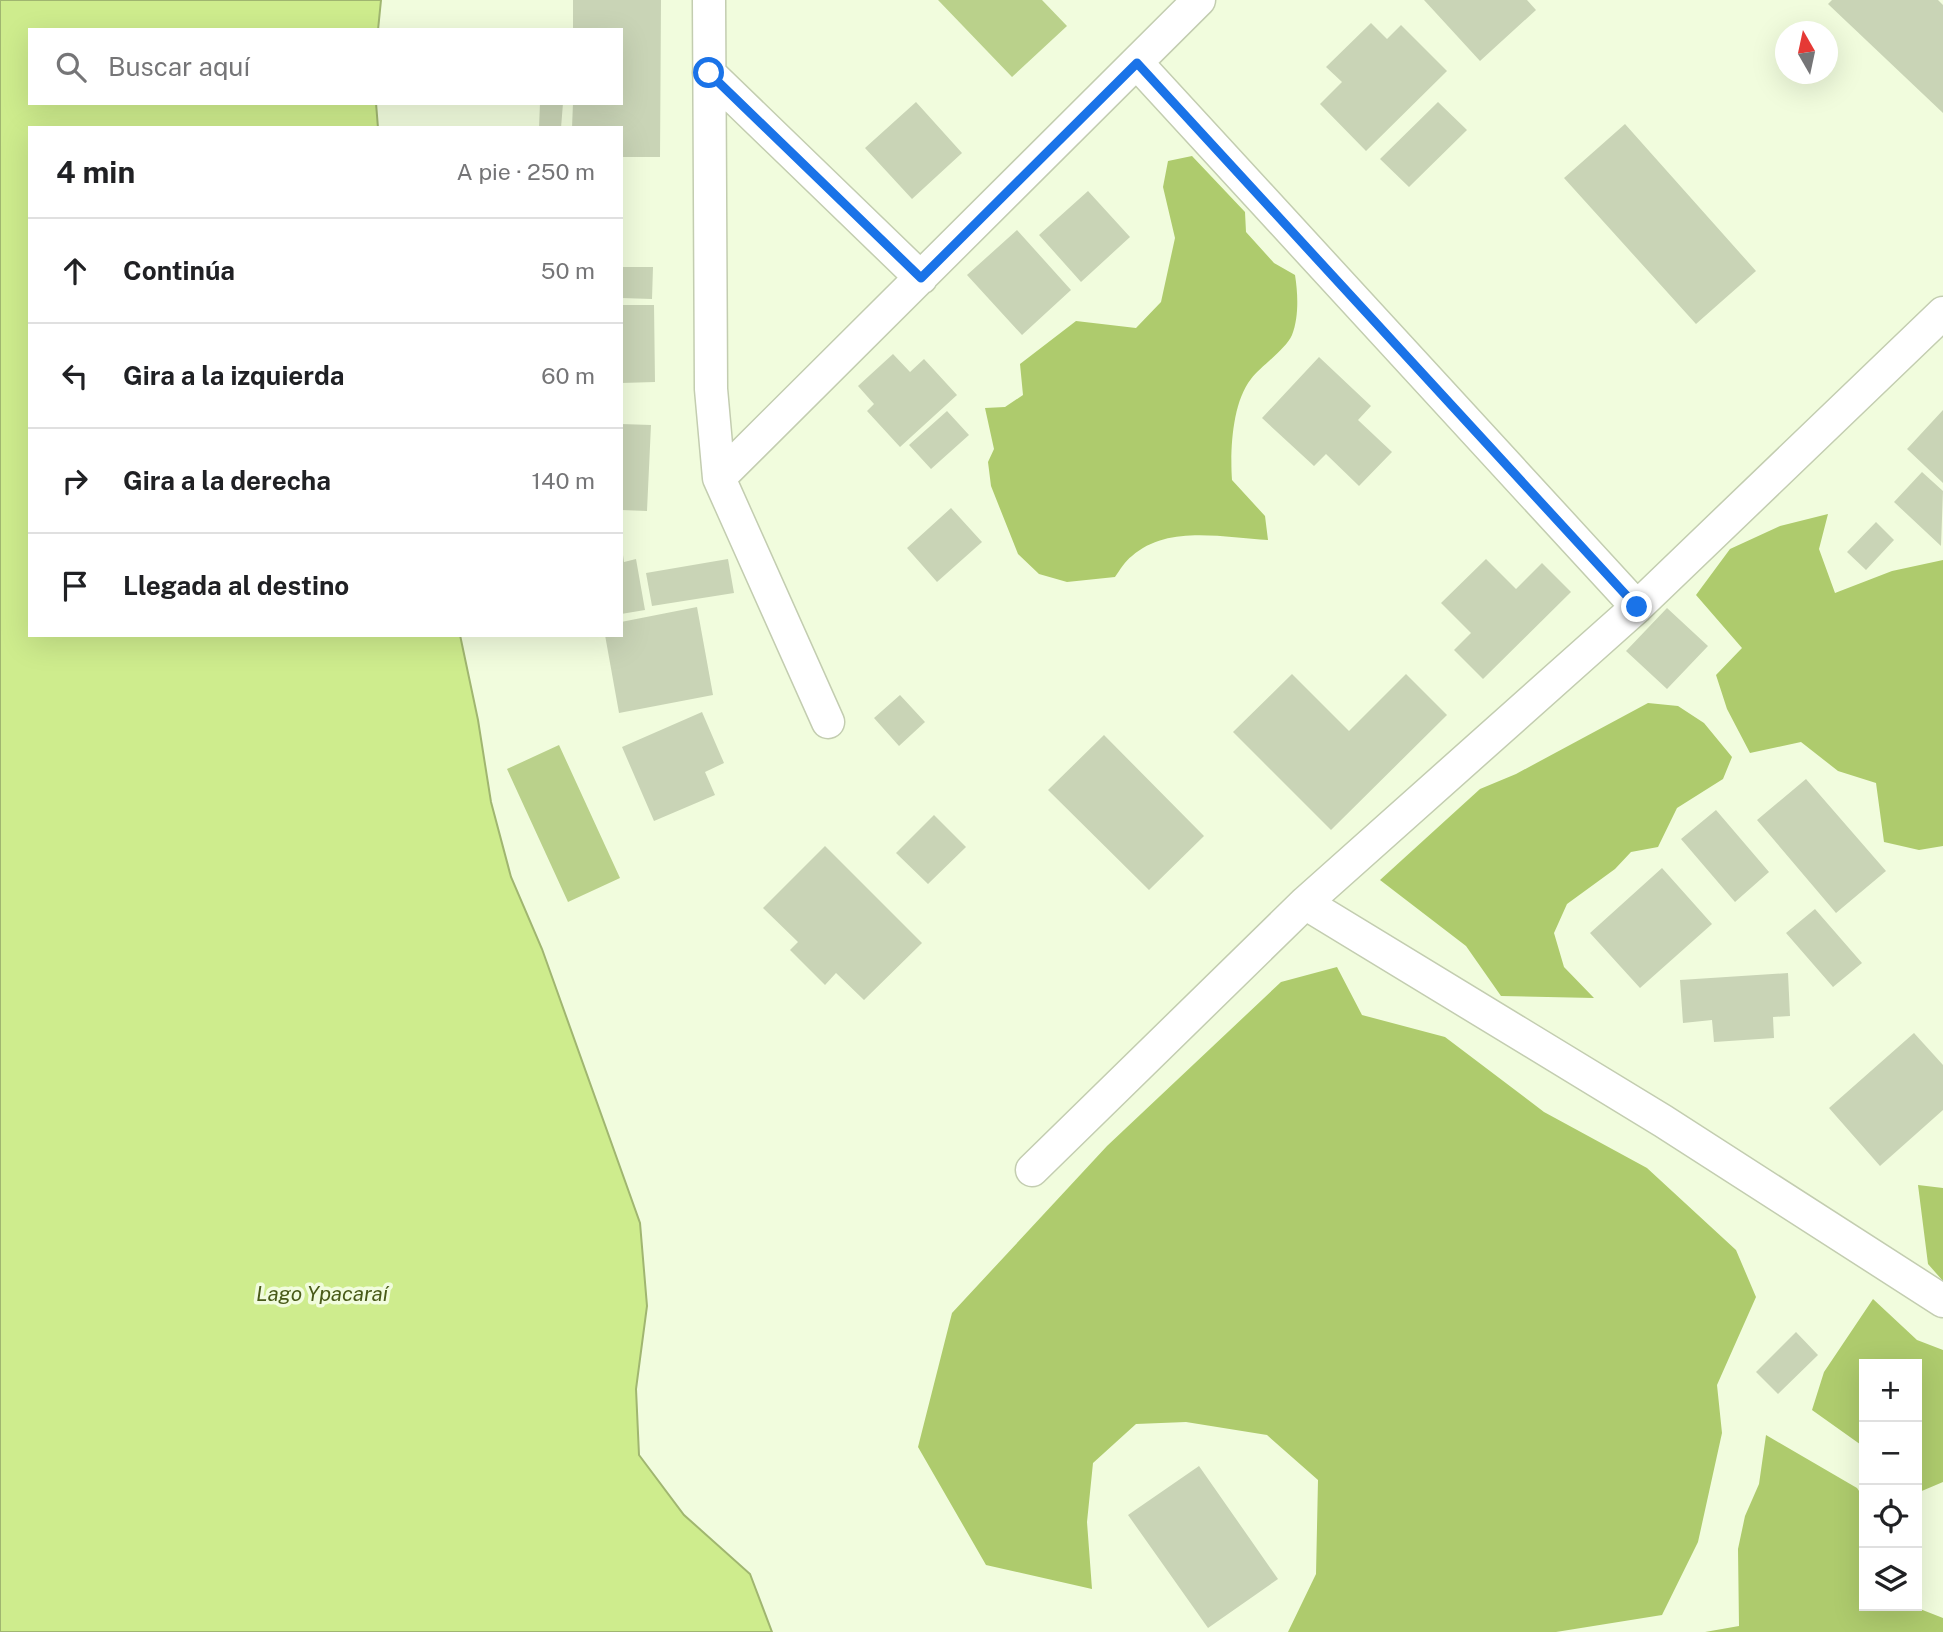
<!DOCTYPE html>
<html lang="es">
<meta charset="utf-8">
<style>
body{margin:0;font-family:"Public Sans",sans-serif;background:#f2f2f2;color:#202124}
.controls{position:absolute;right:21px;bottom:21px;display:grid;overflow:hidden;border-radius:0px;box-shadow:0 7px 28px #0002}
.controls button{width:63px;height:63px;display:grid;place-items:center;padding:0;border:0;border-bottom:2px solid #e0e0e0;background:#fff;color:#202124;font:35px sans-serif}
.compass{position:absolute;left:1775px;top:21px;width:63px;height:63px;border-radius:50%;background:#fff;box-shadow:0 7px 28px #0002;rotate:351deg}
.stop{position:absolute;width:21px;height:21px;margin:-16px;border:5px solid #1a73e8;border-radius:50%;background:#fff}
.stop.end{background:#1a73e8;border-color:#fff;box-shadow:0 2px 7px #0008}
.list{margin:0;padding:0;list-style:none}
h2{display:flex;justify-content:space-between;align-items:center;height:91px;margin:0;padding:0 28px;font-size:30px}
h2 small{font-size:23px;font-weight:400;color:#757577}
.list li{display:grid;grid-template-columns:46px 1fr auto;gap:21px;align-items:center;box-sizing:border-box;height:105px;padding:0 28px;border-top:2px solid #e0e0e0}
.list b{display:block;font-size:26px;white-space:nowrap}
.list em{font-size:23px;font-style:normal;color:#757577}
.icon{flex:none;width:38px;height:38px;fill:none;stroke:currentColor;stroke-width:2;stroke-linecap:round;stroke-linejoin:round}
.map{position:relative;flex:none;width:1943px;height:1632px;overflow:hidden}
.search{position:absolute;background:#fff;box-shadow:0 7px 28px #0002;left:28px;top:28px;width:595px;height:77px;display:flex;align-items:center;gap:18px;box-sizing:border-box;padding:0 24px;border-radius:0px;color:#757577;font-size:26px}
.panel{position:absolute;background:#fff;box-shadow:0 7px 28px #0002;left:28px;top:126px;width:595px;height:511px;border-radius:0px}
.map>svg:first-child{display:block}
.green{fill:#bad18b}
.forest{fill:#aecb6d}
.water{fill:#ceec8d;stroke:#a0b670;stroke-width:2}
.building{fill:#c9d4b6}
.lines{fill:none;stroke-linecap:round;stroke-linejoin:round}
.street-casing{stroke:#c3cdb0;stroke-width:35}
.street{stroke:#fff;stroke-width:32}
.route{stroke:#1a73e8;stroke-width:9}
.labels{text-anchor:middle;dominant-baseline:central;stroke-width:7;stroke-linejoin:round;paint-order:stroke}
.water-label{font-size:21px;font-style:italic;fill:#485a18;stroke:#f1fcdd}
</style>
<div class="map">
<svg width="1943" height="1632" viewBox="0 0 1943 1632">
<rect width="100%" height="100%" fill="#f1fcdd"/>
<path class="green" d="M938 0H1042L1067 26 1012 77Z
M559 745 620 878 568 902 507 769Z"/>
<path class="forest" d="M1192 156 1245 212 1246 232 1274 263 1295 275C1298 294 1299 317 1292 335 1286 349 1261 366 1251 379 1232 403 1230 451 1232 480L1265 516 1268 540C1225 538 1168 524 1132 556 1125 561 1120 570 1115 577L1067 582 1039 574 1018 554 991 486 988 462 994 449 985 408 1005 407 1023 395 1020 364 1076 321 1136 328 1161 302 1175 238 1163 187 1168 161Z
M1828 514 1819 549 1835 593 1892 571 1943 560V846L1919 850 1884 842 1876 783 1838 771 1801 742 1750 753 1727 709 1716 675 1742 648 1696 595 1730 549 1780 526Z
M1648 703 1678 706 1704 723 1732 757 1723 779 1677 808 1658 847 1631 852 1615 869 1567 904 1554 933 1564 967 1594 998 1501 996 1466 946 1380 880 1480 789 1516 774Z
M1337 967 1362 1015 1445 1037 1544 1112 1647 1168 1736 1250 1756 1297 1717 1385 1722 1433 1698 1542 1662 1615 1556 1632H1288L1316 1574 1318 1480 1267 1435 1186 1422 1136 1424 1093 1463 1087 1522 1092 1589 986 1565 918 1447 952 1313 1107 1146 1281 982Z
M1918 1185 1943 1188V1281L1928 1264Z
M1873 1299 1917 1340 1943 1350V1482L1917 1493V1364H1864V1447L1812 1410 1824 1372Z
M1766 1435 1857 1488 1864 1498V1606H1917V1602L1920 1609 1943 1618V1632H1705L1739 1626 1738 1549 1745 1516 1759 1484Z"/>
<path class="water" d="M0 0H381L378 30H30V103H376L378 128H30V635H460L478 720 491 802 511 877 542 949 640 1223 647 1306 636 1389 639 1455 684 1515 750 1574 772 1632H0Z"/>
<path class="building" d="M573 0H661L660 157H621V128H572L573 103H621V30H573Z
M1424 0H1527L1536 10 1480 61Z
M1832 0H1938L1943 5V113L1828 4Z
M1371 23 1387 39 1401 25 1447 71 1366 151 1320 104 1342 82 1326 67Z
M916 102 962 153 912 199 865 148Z
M1438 102 1467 130 1409 187 1380 159Z
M540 103H563L561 128H539Z
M1625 124 1756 271 1696 324 1564 178Z
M1088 191 1130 237 1081 282 1039 235Z
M1017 230 1071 290 1022 335 967 275Z
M621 267H653L652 299 621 298Z
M621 305H654L655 382 621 383Z
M893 354 910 372 924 359 957 395 900 447 867 411 874 404 858 386Z
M1319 357 1371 406 1358 420 1392 452 1359 486 1326 454 1314 466 1262 418Z
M1943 410V483L1907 449Z
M947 411 969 435 931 469 909 445Z
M621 424 651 425 647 511 621 510Z
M1922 472 1943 491 1941 546 1894 502Z
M951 508 982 542 937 582 907 548Z
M1876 522 1894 540 1866 570 1847 552Z
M623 555 624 562 636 559 645 610 621 614Z
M728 559 734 593 652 606 646 573Z
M1486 559 1516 589 1542 563 1571 592 1483 679 1454 650 1471 633 1441 603Z
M697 607 713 695 619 713 605 635H621V622Z
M1667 608 1708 646 1667 689 1626 651Z
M1292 674 1349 731 1406 674 1447 715 1331 830 1233 732Z
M900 695 925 722 899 746 874 718Z
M702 712 724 763 705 772 715 795 654 821 622 747Z
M1104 735 1204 836 1149 890 1048 790Z
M1806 779 1886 871 1836 913 1757 820Z
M1716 810 1769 872 1735 902 1681 839Z
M934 815 966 847 928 884 896 853Z
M825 846 922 943 864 1000 836 973 825 985 790 950 798 942 763 908Z
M1662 868 1712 924 1640 988 1590 933Z
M1815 909 1862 963 1833 987 1786 933Z
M1788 973 1790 1016 1773 1017 1774 1038 1714 1042 1712 1020 1683 1023 1680 980Z
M1914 1033 1943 1065V1110L1880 1166 1829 1108Z
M1796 1332 1818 1355 1778 1394 1756 1372Z
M1199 1466 1278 1579 1208 1628 1128 1515Z"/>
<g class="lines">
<g class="street-casing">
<path id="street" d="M709 0 711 389 719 478 828 722
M1137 63 1637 607
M709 73 921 278
M719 478 1199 0
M1305 903 1663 1121 1943 1301
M1032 1170 1305 903 1637 607 1943 313"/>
</g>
<use href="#street" class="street"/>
</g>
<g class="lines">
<path class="route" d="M709 73 921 278 1137 63 1637 607"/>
</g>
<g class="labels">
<g class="water-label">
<text x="322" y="1293">Lago Ypacaraí</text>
</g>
</g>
</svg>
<div class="controls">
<button>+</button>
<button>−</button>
<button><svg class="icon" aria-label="locate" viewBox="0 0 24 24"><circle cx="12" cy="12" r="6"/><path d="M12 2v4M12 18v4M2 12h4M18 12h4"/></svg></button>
<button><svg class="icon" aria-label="layers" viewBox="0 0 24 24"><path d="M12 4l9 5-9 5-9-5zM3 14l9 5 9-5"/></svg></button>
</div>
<svg class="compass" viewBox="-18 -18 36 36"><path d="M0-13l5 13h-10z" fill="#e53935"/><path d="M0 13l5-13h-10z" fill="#757577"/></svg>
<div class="stop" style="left:709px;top:73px"></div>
<div class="stop end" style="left:1637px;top:607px"></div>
<div class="search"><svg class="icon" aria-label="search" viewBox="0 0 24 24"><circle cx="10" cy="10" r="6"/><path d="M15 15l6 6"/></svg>Buscar aquí</div>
<section class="panel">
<h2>4 min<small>A pie · 250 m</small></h2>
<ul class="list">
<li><svg class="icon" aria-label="ahead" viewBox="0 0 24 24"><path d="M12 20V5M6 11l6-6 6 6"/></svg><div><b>Continúa</b></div><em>50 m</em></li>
<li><svg class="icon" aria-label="left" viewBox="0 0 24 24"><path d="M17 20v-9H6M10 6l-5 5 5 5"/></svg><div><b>Gira a la izquierda</b></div><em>60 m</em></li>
<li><svg class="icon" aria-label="right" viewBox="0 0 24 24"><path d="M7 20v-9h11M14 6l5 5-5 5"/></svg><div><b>Gira a la derecha</b></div><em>140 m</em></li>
<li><svg class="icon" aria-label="arrive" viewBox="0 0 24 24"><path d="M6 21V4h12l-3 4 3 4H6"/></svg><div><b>Llegada al destino</b></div></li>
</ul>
</section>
</div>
